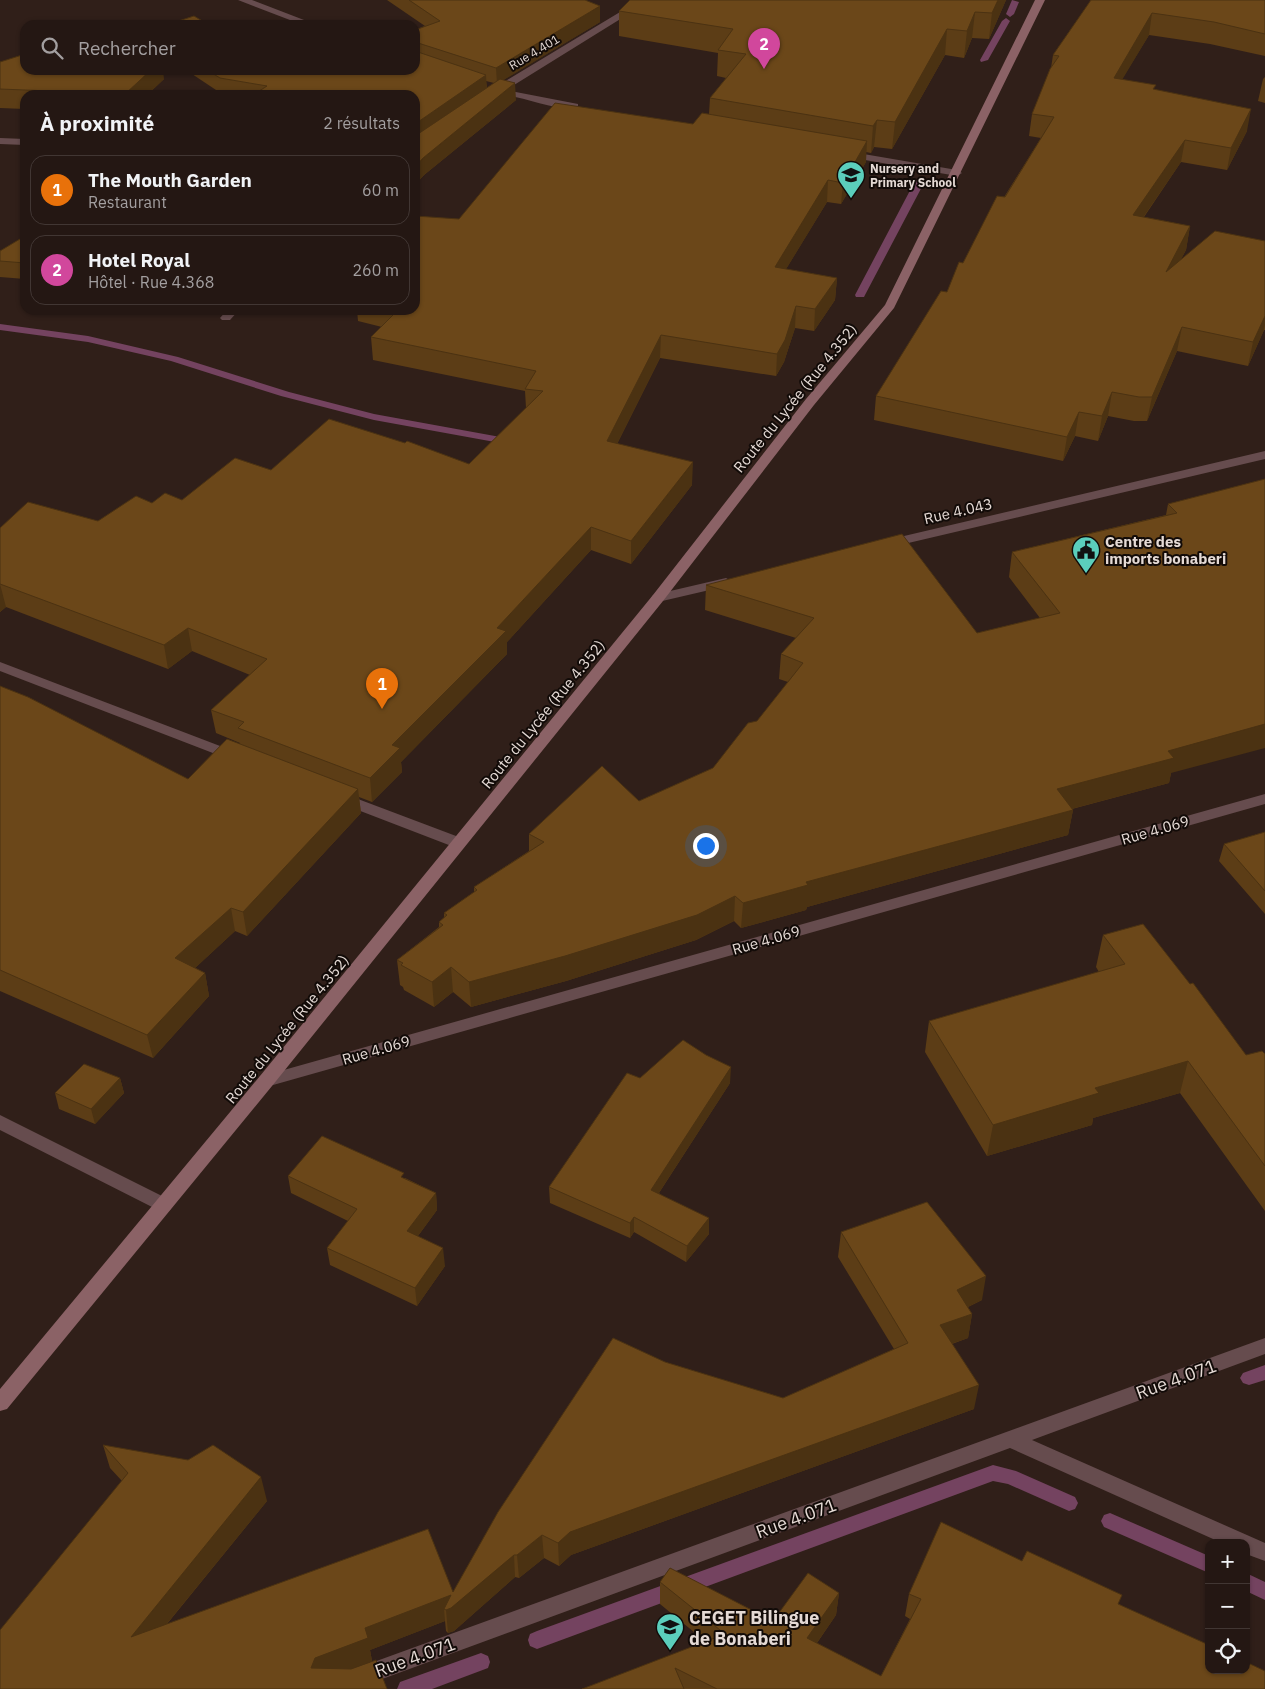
<!DOCTYPE html>
<html lang="fr">
<meta charset="utf-8">
<style>
body{margin:0;font-family:"IBM Plex Sans",sans-serif;background:#302421;color:#f1f3f6}
.controls{position:absolute;right:15px;bottom:15px;display:grid;overflow:hidden;border-radius:10px;box-shadow:0 1px 4px #0004}
.controls button{width:45px;height:45px;display:grid;place-items:center;padding:0;border:0;border-bottom:1px solid #413633;background:#241713;color:#f1f3f6;font:25px sans-serif}
.you{position:absolute;left:705px;top:845px;width:18px;height:18px;margin:-12px;border:4px solid #fff;border-radius:50%;background:#1a73e8;box-shadow:0 0 0 8px #1a73e833}
.badge{display:grid;place-items:center;width:32px;height:32px;border-radius:50%;background:#db2777;color:#fff;font-size:16px;font-weight:700}
.pin{position:absolute;translate:-50% -41px;filter:drop-shadow(0 1px 2px #0008)}
.pin::after{content:'';position:absolute;top:26px;width:18px;height:15px;background:inherit;clip-path:polygon(0 0,100% 0,50% 100%)}
.list{margin:0;padding:0;list-style:none}
h2{display:flex;justify-content:space-between;align-items:center;height:65px;margin:0;padding:0 20px;font-size:21px}
h2 small{font-size:16px;font-weight:400;color:#a39fa0}
.list li{display:grid;grid-template-columns:32px 1fr auto;gap:15px;align-items:center;box-sizing:border-box;height:70px;margin:0 10px 10px;padding:0 10px;border:1px solid #413633;border-radius:15px}
.list b{display:block;font-size:19px;white-space:nowrap}
.list p{margin:0;font-size:16px;white-space:nowrap;color:#a39fa0}
.list em{font-size:16px;font-style:normal;color:#a39fa0}
.icon{flex:none;width:28px;height:28px;fill:none;stroke:currentColor;stroke-width:2;stroke-linecap:round;stroke-linejoin:round}
.map{position:relative;flex:none;width:1265px;height:1689px;overflow:hidden}
.search{position:absolute;background:#241713;box-shadow:0 1px 4px #0004;left:20px;top:20px;width:400px;height:55px;display:flex;align-items:center;gap:12px;box-sizing:border-box;padding:0 18px;border-radius:15px;color:#a39fa0;font-size:19px}
.panel{position:absolute;background:#241713;box-shadow:0 1px 4px #0004;left:20px;top:90px;width:400px;height:225px;border-radius:15px}
.map>svg:first-child{display:block}
.lines{fill:none;stroke-linecap:round;stroke-linejoin:round}
.stream{fill:#744360;fill-rule:evenodd}
.street{fill:#664c4e;fill-rule:evenodd}
.secondary{fill:#8b6266;fill-rule:evenodd}
.wall{fill:#5c3d16;fill-rule:evenodd}
.shaded-wall{fill:#4b3212}
.building{fill:#6b4719;stroke:#4b3212}
.labels{text-anchor:middle;dominant-baseline:central;stroke-width:4;stroke-linejoin:round;paint-order:stroke}
.far-street-label{font-size:12px;fill:#e5dad5;stroke:#120b08}
.far-poi-label{font-size:12px;font-weight:bold;fill:#e5dad5;stroke:#120b08;text-anchor:start}
.street-label{font-size:15px;fill:#e5dad5;stroke:#120b08}
.poi-label{font-size:15px;font-weight:bold;fill:#e5dad5;stroke:#120b08;text-anchor:start}
.near-street-label{font-size:18px;fill:#e5dad5;stroke:#120b08}
.near-poi-label{font-size:18px;font-weight:bold;fill:#e5dad5;stroke:#120b08;text-anchor:start}
</style>
<div class="map">
<svg width="1265" height="1689" viewBox="0 0 1265 1689">
<rect width="100%" height="100%" fill="#301f19"/>
<g class="lines">
<path class="stream" d="M1012 0 1019 2 1014 14 1010 17 1006 14Z
M1006 18 1010 21 988 60 981 62 980 60 1002 21Z
M920 178 925 181 865 295 864 297H856L855 295 915 181Z
M0 324 88 336 178 357 289 392 374 414 512 439 518 442 512 445 374 420 281 396 171 361 88 342 0 330Z
M1265 1365V1380L1249 1385 1243 1383 1240 1378 1243 1373Z
M993 1465 1016 1471 1075 1497 1078 1503 1075 1509 1069 1511 1008 1484 993 1481 537 1649 530 1646 528 1640 530 1634 537 1631Z
M1110 1513 1209 1556V1573L1104 1527 1101 1521 1104 1515Z
M1246 1573 1265 1582V1600L1246 1591Z
M481 1653 488 1656 490 1662 488 1668 432 1689H397L400 1682Z"/>
<path class="street" d="M238 0H252L317 25H303Z
M640 0H651L506 90 578 104V108C556 113 513 91 494 96L489 93 494 88Z
M0 138 25 139V145L0 144Z
M846 151 957 170 962 173 957 176 842 156V152Z
M227 310H239L230 320H222L220 318Z
M1265 451V459L887 548 881 544 887 540Z
M726 578 733 582 731 585 658 602 651 598 653 595Z
M0 662 241 754 243 757 241 760H231L0 671Z
M342 793 464 839 466 843 464 847 459 848 454 847 337 802 335 798 337 794Z
M1265 794V804L266 1087 260 1086 258 1081 260 1076 266 1075Z
M0 1115 170 1200 173 1205 170 1210 164 1212 158 1210 0 1130Z
M1265 1338V1354L1032 1440 1265 1543V1561L1246 1554V1543H1222L1010 1448 355 1689H317L320 1682 327 1679Z"/>
<path class="secondary" d="M1035 0H1045L894 308 814 405 663 601 272 1086 7 1409 0 1411V1389L260 1076 653 595 806 399 885 305Z"/>
</g>
<path class="wall" d="M387 0H585L600 22 503 80 516 100 424 175 415 185V95H225L222 94 186 70H281L287 74 297 72 415 70V30L425 26ZM486 81 494 83 487 88Z
M1006 0 989 39 972 38 964 58 945 55 892 149 874 147 871 153 866 152V162L841 204 827 202 786 269 837 278 835 300 814 331 795 328 784 362 776 376 660 358 617 444 692 485 631 564 591 550 507 642V654L401 762 402 772 372 802 359 797 361 813 247 936 235 931 195 968 205 973 209 996 153 1058 0 991V686L188 779 240 744V743L216 733 211 710 250 675 192 651 168 669 6 607 0 612V528L98 521 152 503 182 500 271 470 469 464 526 408 525 391 373 360 371 337 382 327 358 321 357 310H415L459 219 693 124 709 114 710 98 726 78 717 76 718 53 619 36V11Z
M1091 0H1265V56L1210 44 1149 35 1122 79 1155 89 1247 131 1227 170 1181 162 1144 217 1190 226 1186 250 1180 261 1265 241V330H1264L1248 366 1177 351 1147 421H1134L1108 416 1098 441 1075 436 1063 461 874 420 876 396 947 292 963 263 1041 138 1029 136 1032 114 1051 68 1053 55Z
M0 62 164 79 147 95H25V109L0 108Z
M1265 77V103L1258 101 1263 79Z
M25 236V279L0 277V251Z
M1265 479 1171 773 1169 783 1072 809 1073 810 1068 835 807 907 806 910 741 928 734 921 696 940 566 981 471 1007 453 992 434 1007 404 990 403 987 400 985 397 960 439 927V922L444 918V913L474 892V887L529 851V834L639 801 713 768 757 721 788 682 779 679 781 654 796 638 705 610 706 585 977 633 1040 618 1009 577 1012 552 1166 515 1168 504Z
M1265 832V914L1219 861 1224 844Z
M1103 935 1246 1055 1265 1054V1211L1180 1093 1093 1118 1092 1125 987 1156 925 1052 929 1021 1099 972 1096 967Z
M120 1078 124 1093 95 1124 59 1109 55 1093Z
M640 1078 730 1083 659 1193 709 1234 686 1262 634 1232 630 1238 550 1203 549 1187Z
M288 1176 405 1178 436 1193 437 1210 418 1236 445 1266 417 1306 330 1265 327 1248 348 1221 291 1193Z
M841 1232 982 1300 968 1307 972 1314 968 1338 952 1344 974 1409 571 1555 559 1566 544 1558 519 1578 515 1577 454 1631 448 1633 446 1631 445 1621 370 1650 372 1661 350 1669 387 1689H0L122 1481 110 1468 103 1445 267 1501 167 1624 453 1592 665 1362 783 1398 894 1349 838 1257Z
M1022 1561 1119 1604 1265 1689H582L706 1642 660 1604V1582L773 1621 839 1593 836 1615 817 1643 881 1676 910 1619 905 1616 909 1594Z"/>
<path class="shaded-wall" d="M998 0H1006L989 39 992 13Z
M600 6V22L497 84 496 68Z
M975 12 972 38 964 58 967 31Z
M1152 13 1149 35 1110 100 1114 78Z
M947 29 945 55 892 149 895 122Z
M151 70H163L164 79 147 95H125V94Z
M486 75 487 92 415 142V124Z
M515 83 516 100 424 175 415 185V167L423 158Z
M1251 109 1247 131 1227 170 1231 148Z
M877 120 874 147 871 153 873 126Z
M1185 140 1181 162 1129 238 1133 215Z
M867 141 866 162 841 204 843 183Z
M828 180 827 202 774 289 775 267Z
M1190 226 1186 250 1162 295 1166 272Z
M837 278 835 300 814 331 815 309Z
M796 306 795 328 784 362 776 376 777 354Z
M1265 316V325L1264 330 1248 366 1253 342Z
M1182 327 1177 351 1147 421 1152 397Z
M661 335 660 358 607 464V441Z
M1112 392 1108 416 1098 441 1102 416Z
M1079 412 1075 436 1063 461 1067 437Z
M693 462 692 485 631 564V541Z
M591 527V550L507 642V654L401 762 402 772 372 802 370 778 392 745 497 628Z
M0 584 6 607 0 612Z
M188 628 192 651 168 669 164 645Z
M1265 724V748L1171 773 1169 783 1052 814 1057 789 1168 751Z
M358 789 361 813 247 936 243 912Z
M1073 810 1068 835 807 907 806 910 741 928 743 903 806 882Z
M735 896 734 921 696 940 566 981 471 1007 469 982Z
M231 908 235 931 180 982 175 958Z
M451 967 453 992 434 1007 432 982Z
M205 973 209 996 153 1058 147 1035Z
M1188 1061 1180 1093 1093 1118 1092 1125 987 1156 993 1125 1095 1088Z
M731 1067 730 1083 651 1205V1190Z
M120 1078 124 1093 95 1124 91 1109Z
M436 1193 437 1210 409 1248 407 1231Z
M634 1217V1232L630 1238V1223Z
M709 1218V1234L686 1262 687 1246Z
M443 1248 445 1266 417 1306 415 1288Z
M986 1276 982 1300 953 1314 957 1290Z
M972 1314 968 1338 936 1349 940 1325Z
M979 1385 974 1409 571 1555 559 1566 558 1543 570 1532Z
M261 1477 267 1501 138 1659 131 1637Z
M542 1535 544 1558 519 1578 517 1555Z
M514 1555 515 1577 454 1631 448 1633 446 1610 444 1609 445 1621 370 1650 372 1661 319 1680 311 1668 315 1658 365 1628 451 1595Z
M839 1593 836 1615 805 1660 807 1638Z"/>
<path class="building" d="M409 0H585L600 6 496 68 415 42V30L440 21Z
M630 0H998L992 13 975 12 967 31 947 29 895 122 877 120 873 126 710 98 746 54 718 50 733 29 619 11Z
M1091 0H1265V34L1214 22 1152 13 1114 78 1156 85 1153 89 1251 109 1231 148 1185 140 1133 215 1190 226 1166 272 1215 231 1265 241V316L1253 342 1182 327 1152 397H1139L1112 392 1102 416 1079 412 1067 437 876 396 941 291 947 292 959 262 963 263 997 196 1005 197 1054 117 1032 114 1050 69 1059 56 1053 55Z
M194 16 209 25H166Z
M415 51 486 75 415 124V95H253L267 86 220 78 207 70H281L287 74 294 70 297 72 300 70H415Z
M22 55H25V70H151L125 94 0 89V62Z
M500 79 515 83 423 158 415 167V136Z
M555 103 693 124 702 113 867 141 843 183 828 180 775 267 837 278 815 309 796 306 785 340 777 354 661 335 607 441 693 462 631 541 591 527 497 628 506 631 392 745 400 748 370 778 238 728 244 722 211 710 267 659 188 628 164 645 0 584V528L28 502 98 521 136 496 152 503 165 493 182 500 235 458 271 470 329 419 405 443 407 441 469 464 543 391 525 389 536 371 371 337 398 310H415V216L459 219Z
M25 236V263L0 261V251Z
M1265 479V724L1168 751 1174 758 1057 789 1073 810 806 882 808 885 743 903 735 896 697 915 565 956 469 982 451 967 432 982 401 965 403 963 397 960 443 925 439 922 447 915 444 913 477 890 474 887 544 842 529 834 602 766 639 801 713 768 748 723 757 721 803 663 781 654 814 618 706 585 902 534 977 633 1060 613 1012 552 1177 513 1168 504Z
M0 686 28 697 188 779 227 739 358 789 243 912 231 908 175 958 205 973 147 1035 0 970Z
M1265 832V891L1224 844Z
M1143 924 1190 984 1193 983 1246 1055 1262 1051 1265 1054V1166L1188 1061 1095 1088 1099 1093 993 1125 929 1021 1125 964 1103 935Z
M683 1040 706 1055 731 1067 651 1190 709 1218 687 1246 634 1217 630 1223 549 1187 627 1073 640 1078Z
M84 1064 120 1078 91 1109 55 1093Z
M322 1136 404 1173 401 1177 436 1193 407 1231 443 1248 415 1288 327 1248 357 1209 288 1176Z
M927 1202 986 1276 957 1290 972 1314 940 1325 979 1385 570 1532 558 1543 542 1535 517 1555H514L451 1608 446 1610 444 1609 451 1595 365 1628 368 1638 315 1658 311 1668 351 1669 376 1660 387 1689H0V1630L128 1473 103 1445 188 1460 213 1445 261 1477 131 1637 428 1529 453 1592 498 1512 613 1338 665 1362 783 1398 908 1343 841 1232Z
M941 1522 1022 1561 1027 1551 1122 1595 1118 1604 1209 1645V1670H1246V1662L1265 1671V1689H717L675 1668 684 1689H582L725 1634 660 1582 670 1568 773 1621 808 1573 839 1593 807 1638 881 1676 921 1599 909 1594Z"/>
<defs>
<g id="school-pin" transform="scale(1.4375)"><path d="M0 17L-7.5 6A9.5 9.5 0 1 1 7.5 6Z" fill="#5bcebc" stroke="#120b08"/><path d="M0-5L7-2L0 1L-7-2ZM-4 1L0 2.5L4 1V4Q0 6-4 4Z" fill="#111"/></g>
<g id="civic-pin" transform="scale(1.4375)"><path d="M0 17L-7.5 6A9.5 9.5 0 1 1 7.5 6Z" fill="#5bcebc" stroke="#120b08"/><path d="M-.6-6.5H3V-4.5H.6V-3L4-1V1h2V6H-6V1h2V-1L-.6-3ZM-1.2 2.5V6h2.4V2.5Z" fill="#111"/></g>
</defs>
<g fill-rule="evenodd">
<use href="#school-pin" x="851" y="175"/>
<use href="#civic-pin" x="1086" y="550"/>
<use href="#school-pin" x="670" y="1627"/>
</g>
<g class="labels">
<g class="far-street-label">
<text transform="translate(534 52) rotate(-31)">Rue 4.401</text>
</g>
<g class="far-poi-label">
<text x="870" y="168">Nursery and<tspan x="870" dy="14">Primary School</tspan></text>
</g>
<g class="street-label">
<text transform="translate(795 398) rotate(-51)">Route du Lycée (Rue 4.352)</text>
<text transform="translate(958 511) rotate(-13)">Rue 4.043</text>
<text transform="translate(543 714) rotate(-51)">Route du Lycée (Rue 4.352)</text>
<text transform="translate(1155 830) rotate(-16)">Rue 4.069</text>
<text transform="translate(766 940) rotate(-16)">Rue 4.069</text>
<text transform="translate(287 1029) rotate(-51)">Route du Lycée (Rue 4.352)</text>
<text transform="translate(376 1050) rotate(-16)">Rue 4.069</text>
</g>
<g class="poi-label">
<text x="1105" y="541">Centre des<tspan x="1105" dy="17">imports bonaberi</tspan></text>
</g>
<g class="near-street-label">
<text transform="translate(1176 1379) rotate(-20)">Rue 4.071</text>
<text transform="translate(796 1518) rotate(-20)">Rue 4.071</text>
<text transform="translate(415 1657) rotate(-20)">Rue 4.071</text>
</g>
<g class="near-poi-label">
<text x="689" y="1617">CEGET Bilingue<tspan x="689" dy="21">de Bonaberi</tspan></text>
</g>
</g>
</svg>
<div class="controls">
<button>+</button>
<button>−</button>
<button><svg class="icon" aria-label="locate" viewBox="0 0 24 24"><circle cx="12" cy="12" r="6"/><path d="M12 2v4M12 18v4M2 12h4M18 12h4"/></svg></button>
</div>
<div class="you"></div>
<div class="pin badge" style="left:382px;top:709px;background:#e8710a">1</div>
<div class="pin badge" style="left:764px;top:69px;background:#d1479c">2</div>
<div class="search"><svg class="icon" aria-label="search" viewBox="0 0 24 24"><circle cx="10" cy="10" r="6"/><path d="M15 15l6 6"/></svg>Rechercher</div>
<section class="panel">
<h2>À proximité<small>2 résultats</small></h2>
<ul class="list">
<li><span class="badge" style="background:#e8710a">1</span><div><b>The Mouth Garden</b><p>Restaurant</p></div><em>60 m</em></li>
<li><span class="badge" style="background:#d1479c">2</span><div><b>Hotel Royal</b><p>Hôtel · Rue 4.368</p></div><em>260 m</em></li>
</ul>
</section>
</div>
